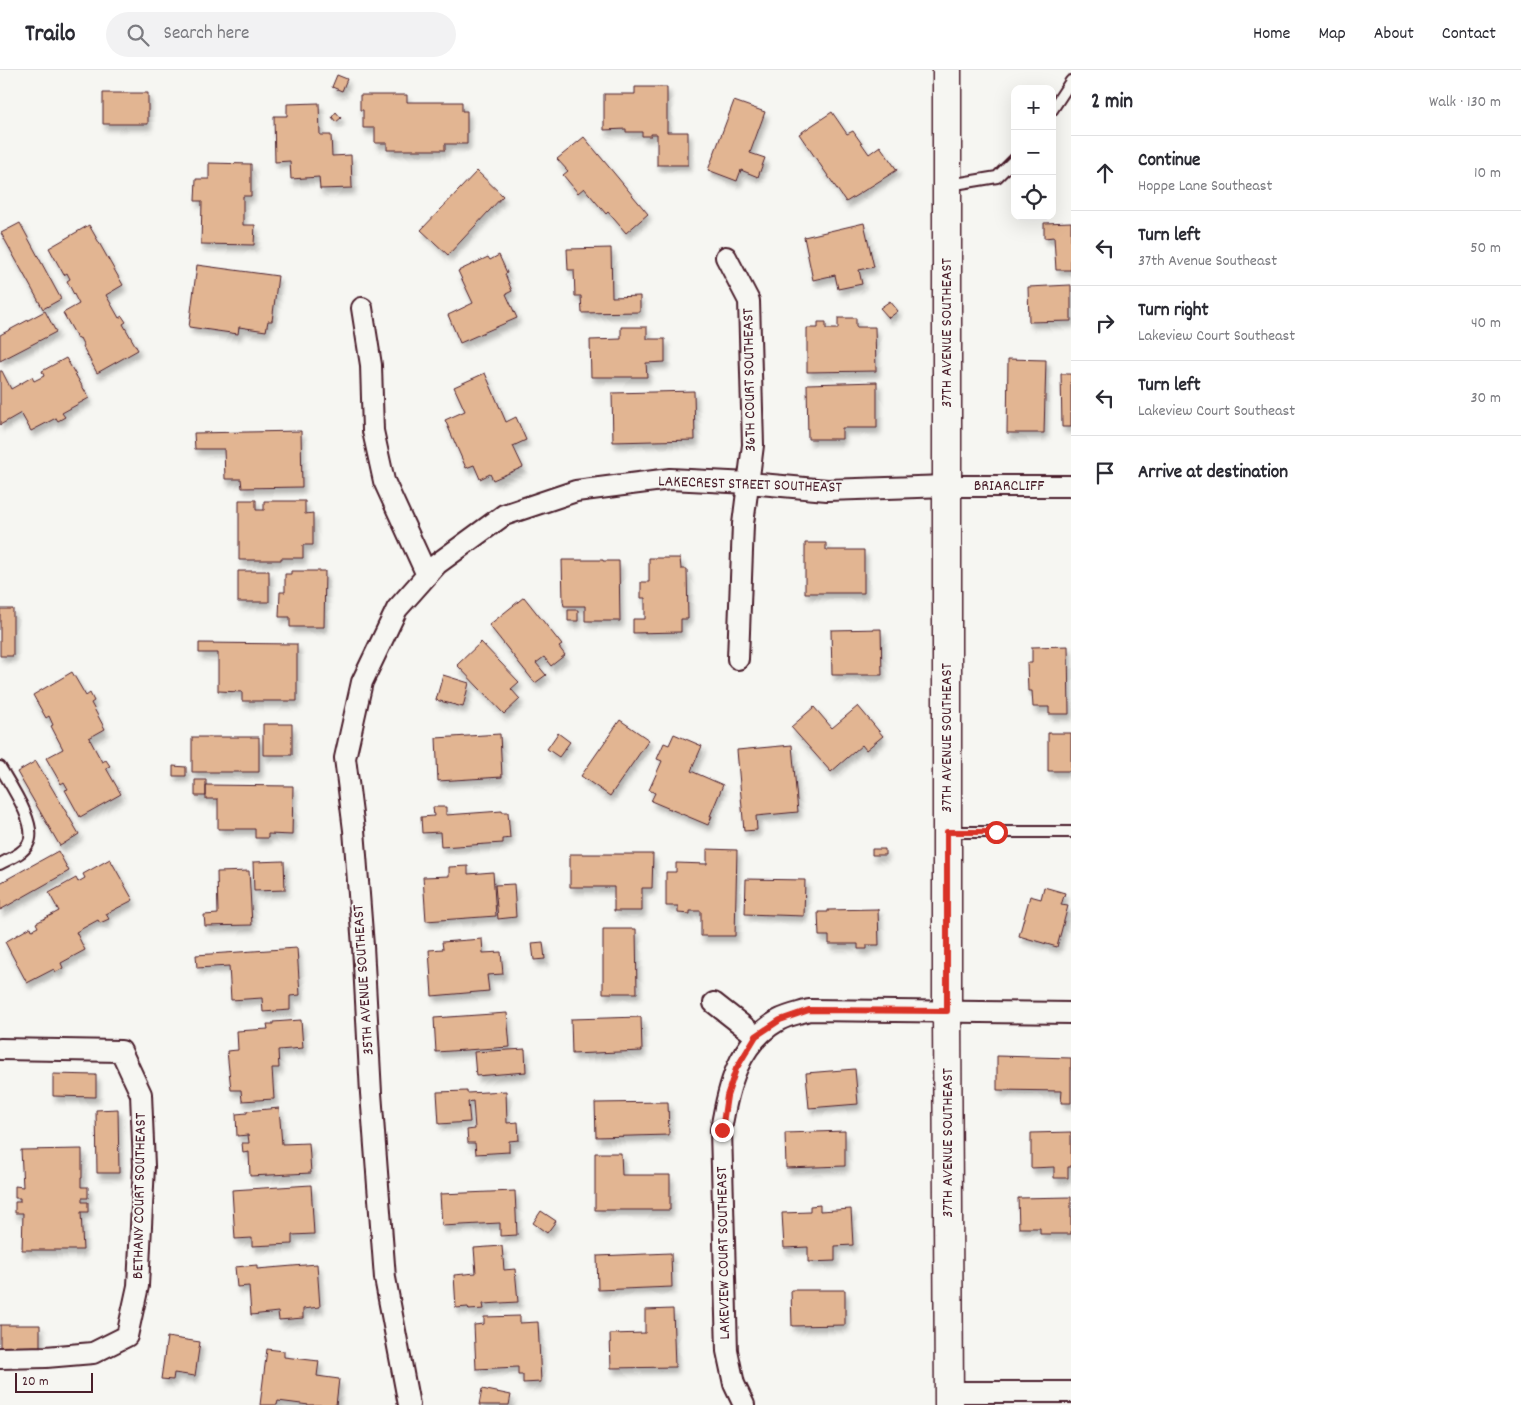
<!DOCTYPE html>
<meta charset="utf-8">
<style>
body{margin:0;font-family:Dekko,sans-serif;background:#f2f2f3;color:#2b2b33}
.controls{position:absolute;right:15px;top:15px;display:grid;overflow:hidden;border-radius:10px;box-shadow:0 5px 20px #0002}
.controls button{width:45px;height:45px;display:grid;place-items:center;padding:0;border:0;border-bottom:1px solid #e1e1e2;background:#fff;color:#2b2b33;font:25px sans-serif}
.scale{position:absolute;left:15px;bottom:12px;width:78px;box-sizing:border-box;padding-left:5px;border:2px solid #4a1f2b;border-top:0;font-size:14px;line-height:18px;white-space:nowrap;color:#4a1f2b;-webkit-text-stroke:4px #f6f6f2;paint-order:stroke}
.stop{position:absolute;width:15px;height:15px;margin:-11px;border:4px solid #d93025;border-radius:50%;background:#fff}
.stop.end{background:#d93025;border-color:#fff;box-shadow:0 1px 5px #0008}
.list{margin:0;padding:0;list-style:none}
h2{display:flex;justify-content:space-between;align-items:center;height:65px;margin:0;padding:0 20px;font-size:21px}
h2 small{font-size:16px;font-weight:400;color:#7c7c81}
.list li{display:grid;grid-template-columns:32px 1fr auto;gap:15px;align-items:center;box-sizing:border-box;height:75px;padding:0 20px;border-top:1px solid #e1e1e2}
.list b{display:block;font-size:19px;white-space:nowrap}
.list p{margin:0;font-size:16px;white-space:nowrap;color:#7c7c81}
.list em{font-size:16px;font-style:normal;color:#7c7c81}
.icon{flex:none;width:28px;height:28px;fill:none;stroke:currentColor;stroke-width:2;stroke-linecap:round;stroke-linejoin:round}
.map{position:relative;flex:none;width:1071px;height:1335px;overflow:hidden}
header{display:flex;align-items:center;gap:30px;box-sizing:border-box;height:70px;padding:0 25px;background:#fff;border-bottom:1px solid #e1e1e2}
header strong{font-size:24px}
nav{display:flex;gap:28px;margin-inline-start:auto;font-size:18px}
.search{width:350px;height:45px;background:#f2f2f3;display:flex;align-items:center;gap:12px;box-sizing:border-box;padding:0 18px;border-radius:28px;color:#7c7c81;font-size:19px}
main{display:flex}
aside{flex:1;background:#fff}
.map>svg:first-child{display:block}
.building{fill:#e2b592;stroke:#4a1f2b;filter:url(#shadow)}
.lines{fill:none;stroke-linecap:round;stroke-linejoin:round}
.lane-casing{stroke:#4a1f2b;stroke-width:14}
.street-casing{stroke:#4a1f2b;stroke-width:24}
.secondary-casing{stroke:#4a1f2b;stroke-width:31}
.lane{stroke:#f6f6f2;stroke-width:10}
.street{stroke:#f6f6f2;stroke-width:20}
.secondary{stroke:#f6f6f2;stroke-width:28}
.route{stroke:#d93025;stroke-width:6}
.labels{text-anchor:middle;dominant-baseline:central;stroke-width:4;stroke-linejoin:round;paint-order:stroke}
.street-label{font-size:16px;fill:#4a1f2b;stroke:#f6f6f2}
</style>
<header>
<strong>Trailo</strong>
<div class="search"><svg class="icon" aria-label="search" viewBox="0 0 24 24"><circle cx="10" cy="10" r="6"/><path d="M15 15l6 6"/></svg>Search here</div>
<nav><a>Home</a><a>Map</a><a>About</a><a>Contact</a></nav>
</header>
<main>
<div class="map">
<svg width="1071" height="1335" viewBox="0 0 1071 1335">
<defs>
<filter id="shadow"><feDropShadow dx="3" dy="5.5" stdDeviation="2.5" flood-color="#0004"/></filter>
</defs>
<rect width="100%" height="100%" fill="#f6f6f2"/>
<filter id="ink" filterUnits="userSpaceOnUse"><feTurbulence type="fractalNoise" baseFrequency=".02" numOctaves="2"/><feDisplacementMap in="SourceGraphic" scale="10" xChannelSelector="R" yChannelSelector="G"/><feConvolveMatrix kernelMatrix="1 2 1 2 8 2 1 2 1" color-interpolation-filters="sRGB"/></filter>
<g filter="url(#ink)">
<path class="building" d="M337 5 347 9 342 21 332 17Z
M635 17H667V62H688V95H657V64H651V66H642V62H626V59L604 60V24H635Z
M103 23H148V54H103Z
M360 25H407V32H462V41H467V74H445V80H387V73H375V58H363V40H360Z
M734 31 765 42 750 83 765 88 758 107 741 100 737 111 708 100Z
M319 33 320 65H331L332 86 351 85 352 118 320 119 319 107 291 109 290 91 275 92 274 46H287V34Z
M336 42 341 48 336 52 332 47Z
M832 42 847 64 853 61 869 84 880 76 897 100 846 132 799 64Z
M584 67 648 144 626 163 608 142 606 144 584 118 578 123 563 105 568 101 557 89Z
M209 93 251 94V126H243V155H255L254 175 201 174 202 131H195L196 109H209Z
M477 101 503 126 448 185 421 160Z
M1071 152V200H1056L1054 167 1044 168V153Z
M20 153 61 229 43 239 1 163Z
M864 153 874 197 859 200 862 214 838 219 835 205 813 210 804 167Z
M89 155 123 215 106 225 119 248 122 246 126 252 123 254 138 280 97 303 83 277 84 276 80 268 78 269 63 243 79 234 67 211 70 209 67 203 64 205 49 178Z
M611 178 612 227 640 226V242L582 243 581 226H575L574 200H568L567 179Z
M499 185 507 203 505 204 512 221 506 224 517 248 460 273 448 245 473 233 458 201 488 187 490 190Z
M197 195 278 206 272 251H268L266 261 239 257 238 264 189 257Z
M1071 215V251L1029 252 1028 217Z
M890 231 898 241 889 248 880 238Z
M45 241 56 262 0 291V265Z
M838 248H856V257H875L876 301 807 302V258H818V252H826V259H838Z
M621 257H647V269H665V292L646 293 647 307H591L590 270 621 269Z
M66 288 89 328 62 343 65 347 58 351 56 348 31 361 21 343 0 355V301H2L11 319 32 307 34 311 44 306 42 301Z
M1008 289 1046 290 1044 363H1007Z
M485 303 506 352 516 347 526 370 513 376 523 397 493 410 490 404 480 409 474 395 466 398 445 350 465 341 454 317Z
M1061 304H1071V357H1062Z
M877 312V358H842V369H808L807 314Z
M694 321 695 370 613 372 612 323Z
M301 361 302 417 242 418 241 409H225L224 379H195L194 363Z
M239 430H256V440H264V431H305V444L313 443V475H303V488H281V490H239Z
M805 473H826V480H864V523H805Z
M649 488H680L681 499H687L688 549H681V562L633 563V549H645V528H641V512H649Z
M562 490H603V491H619L620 551H585V536H564L563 531Z
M238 501H269V532H238Z
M291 501H325L324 557H290V547H279L280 522H285V504H291Z
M524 527 562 575 559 577 565 585 551 596 544 587 536 593 546 605 535 613 489 555Z
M0 539H13V586H0Z
M568 540H578V551H568Z
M881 559 882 605H832L831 560Z
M481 572 519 612 511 619 520 629 504 644 457 595Z
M199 573 297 574V631H242V622L218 621V583H199Z
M1068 576 1069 644H1049V637H1033L1032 621H1028L1027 593H1032V577Z
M72 602 86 626 90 623 94 631 91 633 105 659 89 668 102 692 106 690 110 696 106 698 121 724 80 747 65 720 68 719 64 712 61 714 46 688 63 679 51 656 53 655 49 646 46 648 33 625Z
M443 605 469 613 463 637 436 630Z
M858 636 883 666 866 680 862 675 831 702 791 657 814 637 832 658Z
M620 650 649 670 610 726 581 706Z
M263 654H292V685H263Z
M558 663 570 672 559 687 547 679Z
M1048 663H1071V701H1048Z
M500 664 502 707 438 711 436 668Z
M674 664 702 676 691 701 723 715 710 746H712L708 755 651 731 655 723 649 720 662 691 657 689 664 673 669 675Z
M192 667H259V702H192Z
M792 675 798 742 756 746 757 760 744 761 737 680Z
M36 691 79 764 60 776 17 702Z
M173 696 186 697V706H173Z
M195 710H206V726H195Z
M206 715 293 716 292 765 268 764V768H255V759H218V729H206Z
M433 737H446V745L502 741V742H508L510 768 503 769V773L441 777 440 762 422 763 421 747 434 746Z
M707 779 737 780 735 866H701V841H690V844L678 843V836H666V802H676V793L707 794Z
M872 779H885V785H872Z
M58 781 69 801 0 840V813Z
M570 784H653L652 818H642V841H614V817H570Z
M110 789 133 830 106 844 109 849 100 853 98 850 76 862 85 880 61 893 63 898 56 902 54 899 27 913 5 872 31 857 32 860 38 857 36 853 59 841 49 823 76 808 78 812 85 808 83 804Z
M284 791 285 820 254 821 253 792Z
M468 796V804L493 802 496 846 426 851 423 807 449 806V797Z
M249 801 252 855 205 856 204 845 218 844 217 802Z
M746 809 805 810 804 846 745 844Z
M514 814 516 847 498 849 495 815Z
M1044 817 1065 823 1061 835 1068 836 1057 877 1019 866 1030 826 1041 829Z
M878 839 879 875H867V879H858V874H829V866H819L818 842H828V840Z
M603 859H636L637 923H603Z
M482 869 483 883 501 882 503 904 487 905 489 921 432 926 429 880 443 879 442 872Z
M543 872 545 889 534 890 532 873Z
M297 878 300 925 290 926V940L263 942 262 928 231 930 229 896 197 898 196 885Z
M507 943 510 977 436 982 434 948Z
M641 947 642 981 572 984 571 949Z
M301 950 303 978 278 980 279 998H272L274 1029 242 1031 241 1020H231L227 981 238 980 237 961 268 959 267 954H273V952Z
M525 979 526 1002 476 1006 474 982Z
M997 986 1071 988V1033H1061L1062 1021 997 1020Z
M855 999 858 1034 809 1038 806 1003Z
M53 1004 96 1005V1027L53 1026Z
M467 1021V1023L506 1021 507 1053 518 1052 519 1070 509 1071V1082L476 1084 475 1073H468L467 1060 475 1059 473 1031 468 1032 470 1052 439 1054 437 1022Z
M668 1032 669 1065 596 1067 595 1033Z
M279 1038 282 1074 309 1073 311 1103 250 1106 249 1082 243 1083 242 1073H249L248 1065 237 1066 236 1044 247 1043V1041Z
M118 1039 119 1103H97L96 1040Z
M845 1061V1096L786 1098 785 1063Z
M1071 1062V1097H1068V1108H1054V1097L1031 1098V1063Z
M82 1079V1108H81V1117H88V1128H82V1132H88V1142H81L83 1180H22L23 1143H15V1132H20V1128H15V1116L23 1117 21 1080Z
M595 1083H621L622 1105H670V1140H595Z
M311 1115 314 1164 292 1165V1174L252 1176V1168L235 1169 232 1120Z
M515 1121 517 1165 500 1166V1153L442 1156 440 1124Z
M1071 1127V1164H1040V1158H1019L1018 1128Z
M820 1135V1141L851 1139 853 1175 835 1176V1191L808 1192V1177L784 1178 782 1143 810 1142V1136Z
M541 1141 556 1151 547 1163 533 1153Z
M502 1176 504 1200 515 1199 518 1232 483 1234 484 1239 469 1240 468 1237 456 1238 454 1205 476 1203 474 1178Z
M671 1183 672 1217 598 1220 597 1186Z
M317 1194 320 1237 303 1239V1248L279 1250 278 1242 251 1245 249 1216 237 1217 235 1197 257 1195V1199Z
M791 1220H845V1255L792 1256Z
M673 1239 675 1297 611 1298 610 1264 645 1263V1240Z
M520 1246V1253L538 1252 541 1312 523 1313V1305H518V1297L476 1299 474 1255 484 1254V1247Z
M0 1255H40V1277H0Z
M167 1267 200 1272 195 1306 174 1303 173 1310 161 1309Z
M267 1279 284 1281V1287L319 1291 317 1306 339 1309 336 1335H309L278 1331 277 1335H260Z
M482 1319 511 1325 509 1335H479Z"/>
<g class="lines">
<g class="lane-casing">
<path id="lane" d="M1052 40 1071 11
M949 115 997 107 1015 89
M0 697C9 713 39 756 28 774 23 784 9 789 0 794
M947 762H1071"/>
</g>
<g class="street-casing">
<path id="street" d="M726 187 749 231 753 375 743 454 738 589
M362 238 371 295 373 361 384 411 427 505
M714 933 756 966
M0 979 121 981 141 1024 144 1096 138 1216 127 1266 93 1283 46 1287 0 1288
M949 1322H1071
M409 1335 385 1208 371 1023 363 876 354 760 345 688 362 612 397 539 437 494 504 445 576 421 670 409 749 413 827 420 947 416H1071
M744 1335 734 1314 727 1281 721 1060C728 1017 738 973 779 950 788 945 800 943 809 940L1071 943"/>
</g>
<g class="secondary-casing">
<path id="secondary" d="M947 0V941L949 1335"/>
</g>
<use href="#lane" class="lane"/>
<use href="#street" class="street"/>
<use href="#secondary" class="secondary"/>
</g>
</g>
<g class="lines" filter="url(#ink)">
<path class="route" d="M722 1060 727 1026 736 999 756 966 780 950 809 940 947 941V762H996"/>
</g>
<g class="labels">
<g class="street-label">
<text transform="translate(947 263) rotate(-90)">37TH AVENUE SOUTHEAST</text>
<text transform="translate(750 310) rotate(-91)">36TH COURT SOUTHEAST</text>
<text transform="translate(750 415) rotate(2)">LAKECREST STREET SOUTHEAST</text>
<text x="1009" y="416">BRIARCLIFF</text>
<text transform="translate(947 668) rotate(-90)">37TH AVENUE SOUTHEAST</text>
<text transform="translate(364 910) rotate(-94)">35TH AVENUE SOUTHEAST</text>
<text transform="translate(948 1073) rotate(-90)">37TH AVENUE SOUTHEAST</text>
<text transform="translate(140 1126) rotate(-89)">BETHANY COURT SOUTHEAST</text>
<text transform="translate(724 1183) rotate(-91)">LAKEVIEW COURT SOUTHEAST</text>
</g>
</g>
</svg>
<div class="controls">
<button>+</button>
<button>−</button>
<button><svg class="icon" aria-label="locate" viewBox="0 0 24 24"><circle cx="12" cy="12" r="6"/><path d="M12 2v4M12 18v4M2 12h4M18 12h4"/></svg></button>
</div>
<div class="scale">20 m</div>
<div class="stop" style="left:996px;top:762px"></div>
<div class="stop end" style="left:722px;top:1060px"></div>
</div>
<aside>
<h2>2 min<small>Walk · 130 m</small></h2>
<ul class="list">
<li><svg class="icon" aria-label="ahead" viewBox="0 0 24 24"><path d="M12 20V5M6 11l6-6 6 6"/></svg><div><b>Continue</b><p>Hoppe Lane Southeast</p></div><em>10 m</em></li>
<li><svg class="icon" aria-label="left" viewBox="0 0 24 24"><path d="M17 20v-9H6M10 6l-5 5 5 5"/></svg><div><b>Turn left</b><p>37th Avenue Southeast</p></div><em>50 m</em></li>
<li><svg class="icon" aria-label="right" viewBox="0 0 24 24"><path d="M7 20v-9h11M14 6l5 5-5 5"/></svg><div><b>Turn right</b><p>Lakeview Court Southeast</p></div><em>40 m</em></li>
<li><svg class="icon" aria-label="left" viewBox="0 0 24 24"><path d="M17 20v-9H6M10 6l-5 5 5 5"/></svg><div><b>Turn left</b><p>Lakeview Court Southeast</p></div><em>30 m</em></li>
<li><svg class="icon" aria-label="arrive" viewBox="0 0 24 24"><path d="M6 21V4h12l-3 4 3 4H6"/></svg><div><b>Arrive at destination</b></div></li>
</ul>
</aside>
</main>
